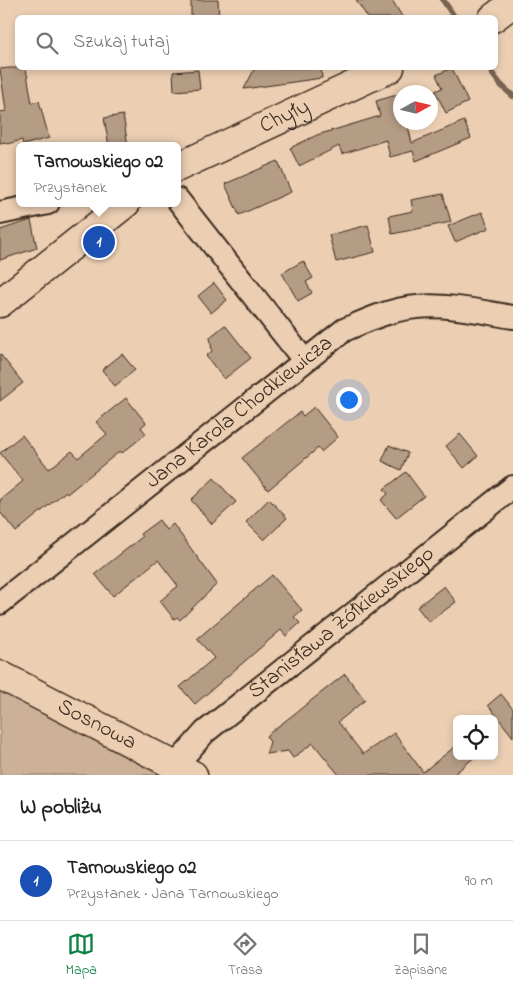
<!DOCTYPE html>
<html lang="pl">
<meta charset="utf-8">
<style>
body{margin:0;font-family:"Indie Flower",sans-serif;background:#f2f2f2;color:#202124}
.controls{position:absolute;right:15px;bottom:15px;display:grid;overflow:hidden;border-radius:8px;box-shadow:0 2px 8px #0003}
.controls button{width:45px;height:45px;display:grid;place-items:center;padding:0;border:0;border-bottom:1px solid #e0e0e0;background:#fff;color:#202124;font:25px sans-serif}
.compass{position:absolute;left:393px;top:85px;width:45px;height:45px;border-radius:50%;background:#fff;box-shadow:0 2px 8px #0003;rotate:82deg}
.you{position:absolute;left:348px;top:399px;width:18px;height:18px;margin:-12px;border:4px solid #fff;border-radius:50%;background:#1a73e8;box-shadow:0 0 0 8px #1a73e833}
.badge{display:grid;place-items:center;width:32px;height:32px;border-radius:50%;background:#0b8043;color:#fff;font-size:16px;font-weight:700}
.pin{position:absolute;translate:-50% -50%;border:2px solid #fff;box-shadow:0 1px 5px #0006}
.popup{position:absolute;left:16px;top:142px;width:165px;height:65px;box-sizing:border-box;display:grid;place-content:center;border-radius:8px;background:#fff;filter:drop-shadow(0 1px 4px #0005);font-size:16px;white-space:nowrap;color:#757577}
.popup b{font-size:19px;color:#202124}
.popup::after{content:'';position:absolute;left:50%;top:100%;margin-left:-10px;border:10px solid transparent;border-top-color:#fff}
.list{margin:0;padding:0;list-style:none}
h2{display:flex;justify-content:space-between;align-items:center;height:65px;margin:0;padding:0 20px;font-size:21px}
h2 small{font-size:16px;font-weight:400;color:#757577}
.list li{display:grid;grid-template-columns:32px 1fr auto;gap:15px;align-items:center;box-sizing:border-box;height:80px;padding:0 20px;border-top:1px solid #e0e0e0}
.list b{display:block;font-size:19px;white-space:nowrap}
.list p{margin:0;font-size:16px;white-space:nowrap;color:#757577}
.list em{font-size:16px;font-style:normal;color:#757577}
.icon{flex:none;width:28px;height:28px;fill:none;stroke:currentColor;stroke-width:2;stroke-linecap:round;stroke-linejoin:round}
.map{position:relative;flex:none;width:513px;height:775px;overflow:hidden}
.search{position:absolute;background:#fff;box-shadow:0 2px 8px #0003;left:15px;right:15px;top:15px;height:55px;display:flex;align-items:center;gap:12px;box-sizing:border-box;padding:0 18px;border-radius:8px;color:#757577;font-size:19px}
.sheet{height:145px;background:#fff}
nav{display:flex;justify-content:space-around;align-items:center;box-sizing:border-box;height:70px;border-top:1px solid #e0e0e0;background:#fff;font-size:14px;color:#757577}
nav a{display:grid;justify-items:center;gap:2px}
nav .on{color:#0b8043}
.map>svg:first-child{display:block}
.green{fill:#ccb198;stroke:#846e5b}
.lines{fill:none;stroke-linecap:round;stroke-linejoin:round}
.stream{stroke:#786251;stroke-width:6}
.building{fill:#b59c85;stroke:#3b2a1e}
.minor-casing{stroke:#3b2a1e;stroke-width:26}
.tertiary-casing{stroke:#3b2a1e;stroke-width:31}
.minor{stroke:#eccfb3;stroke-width:22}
.tertiary{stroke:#eccfb3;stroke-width:28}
.labels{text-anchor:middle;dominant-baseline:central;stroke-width:4;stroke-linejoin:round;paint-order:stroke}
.street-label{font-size:22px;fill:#3b2a1e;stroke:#eccfb3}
</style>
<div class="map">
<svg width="513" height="775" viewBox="0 0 513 775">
<rect width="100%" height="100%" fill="#eccfb3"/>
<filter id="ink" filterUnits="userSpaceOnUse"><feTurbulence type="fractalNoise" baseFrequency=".02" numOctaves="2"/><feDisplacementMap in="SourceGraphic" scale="10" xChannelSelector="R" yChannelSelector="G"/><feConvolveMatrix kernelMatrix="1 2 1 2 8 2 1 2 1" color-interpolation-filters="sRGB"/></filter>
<g filter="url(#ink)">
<path class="green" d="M0 686 171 775H0Z"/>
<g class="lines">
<path class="stream" d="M443 0 455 18
M488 68 501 85 513 96"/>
</g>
<path class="building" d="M191 0H218L219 18H191Z
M356 0H392L403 18H368Z
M9 68H26L32 103 39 101 49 138 23 145 22 140 7 144 6 142 0 143V112L6 111 0 69Z
M255 68H321L322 78 244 89Z
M452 68 468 102 446 113 435 91 442 88 436 75Z
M198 70 200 89 174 91 173 72Z
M400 94V122H407L412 143 464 121 471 138 416 161 413 151 390 157 386 140 342 154 339 146 299 166 290 148 317 135 380 116 376 101Z
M123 115 128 146H109L104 118Z
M278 161 291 192 239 215 225 184Z
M443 194 451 222 392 234 389 216 413 211 411 200Z
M482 212 489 228 455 242 448 226Z
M31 220 37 248 0 260V230Z
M368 225 375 252 336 262 329 235Z
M303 261 313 278 306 282 312 293 298 301 282 273Z
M214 283 227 300 211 313 198 296Z
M225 325 251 358 224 379 206 356 212 351 210 337Z
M0 354 23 383 0 401Z
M122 354 135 370 115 386 102 370Z
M126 398 146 423 141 427 146 434 122 453 120 451 67 494 65 492 16 532 0 512V500L23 481 0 453 22 435 49 469 72 451 78 458 107 434 96 422Z
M314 407 338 437 321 452 318 448 268 490 242 458 300 412 303 416Z
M460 434 478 456 464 468 446 446Z
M389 445 408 453 401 470 382 461Z
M406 472 424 496 396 518 381 500 388 494 384 489Z
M214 478 236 502 212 524 191 500Z
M269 499 287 518 264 540 246 522Z
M159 520 166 530 173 524 217 584 180 620 177 617 174 619 160 601 178 586 158 560 113 596 95 574 142 537 140 534Z
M272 575 302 610 294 617 300 623 286 636 281 630 195 704 180 687 214 658 197 639Z
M444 586 456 602 429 622 417 607Z
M345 674 365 700 338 722 363 754 394 733 423 772 457 745V756H476L453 775H339L313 743 293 758 288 751 266 754 270 742 266 736Z
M501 694 513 709V737L488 705Z"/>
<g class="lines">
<g class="minor-casing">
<g id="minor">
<path d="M178 200 304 360"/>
<path d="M0 213 48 203"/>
<path id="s1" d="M0 603 344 330C367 320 391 309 417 307 449 304 482 312 513 317"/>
<path id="s2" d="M175 766 205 732 513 487"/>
</g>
</g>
<g class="tertiary-casing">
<g id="tertiary">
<path d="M493 18 513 3"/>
<path id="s3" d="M178 167 390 68"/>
<path d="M0 303 126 203"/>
<path id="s4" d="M0 675 193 775"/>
</g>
</g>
<use href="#minor" class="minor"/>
<use href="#tertiary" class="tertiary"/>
</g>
</g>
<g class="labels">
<g class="street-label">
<text stroke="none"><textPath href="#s3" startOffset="118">Chyły</textPath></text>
<text stroke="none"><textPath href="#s1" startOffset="306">Jana Karola Chodkiewicza</textPath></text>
<text stroke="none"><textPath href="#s2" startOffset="220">Stanisława Żółkiewskiego</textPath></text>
<text stroke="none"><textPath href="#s4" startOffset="109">Sosnowa</textPath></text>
</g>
</g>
</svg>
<div class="controls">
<button><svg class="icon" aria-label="locate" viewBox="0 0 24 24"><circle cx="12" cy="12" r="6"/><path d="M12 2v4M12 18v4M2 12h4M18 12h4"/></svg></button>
</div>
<svg class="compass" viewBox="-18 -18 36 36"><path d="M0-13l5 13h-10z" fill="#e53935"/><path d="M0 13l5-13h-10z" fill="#757577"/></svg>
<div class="you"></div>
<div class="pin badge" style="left:99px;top:242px;background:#1a4fb4">1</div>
<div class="popup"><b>Tarnowskiego 02</b>Przystanek</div>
<div class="search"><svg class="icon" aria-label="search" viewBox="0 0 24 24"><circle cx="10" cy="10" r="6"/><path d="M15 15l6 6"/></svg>Szukaj tutaj</div>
</div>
<section class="sheet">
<h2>W pobliżu<small></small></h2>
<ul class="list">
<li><span class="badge" style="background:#1a4fb4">1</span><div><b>Tarnowskiego 02</b><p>Przystanek · Jana Tarnowskiego</p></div><em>90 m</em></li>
</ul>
</section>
<nav>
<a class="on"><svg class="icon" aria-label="map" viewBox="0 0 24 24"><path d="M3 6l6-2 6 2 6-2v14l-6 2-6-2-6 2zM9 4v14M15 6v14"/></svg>Mapa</a>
<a><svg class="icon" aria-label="directions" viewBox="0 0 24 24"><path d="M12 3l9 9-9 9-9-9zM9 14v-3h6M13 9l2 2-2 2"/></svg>Trasa</a>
<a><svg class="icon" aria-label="saved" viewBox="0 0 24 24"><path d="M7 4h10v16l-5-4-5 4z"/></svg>Zapisane</a>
</nav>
